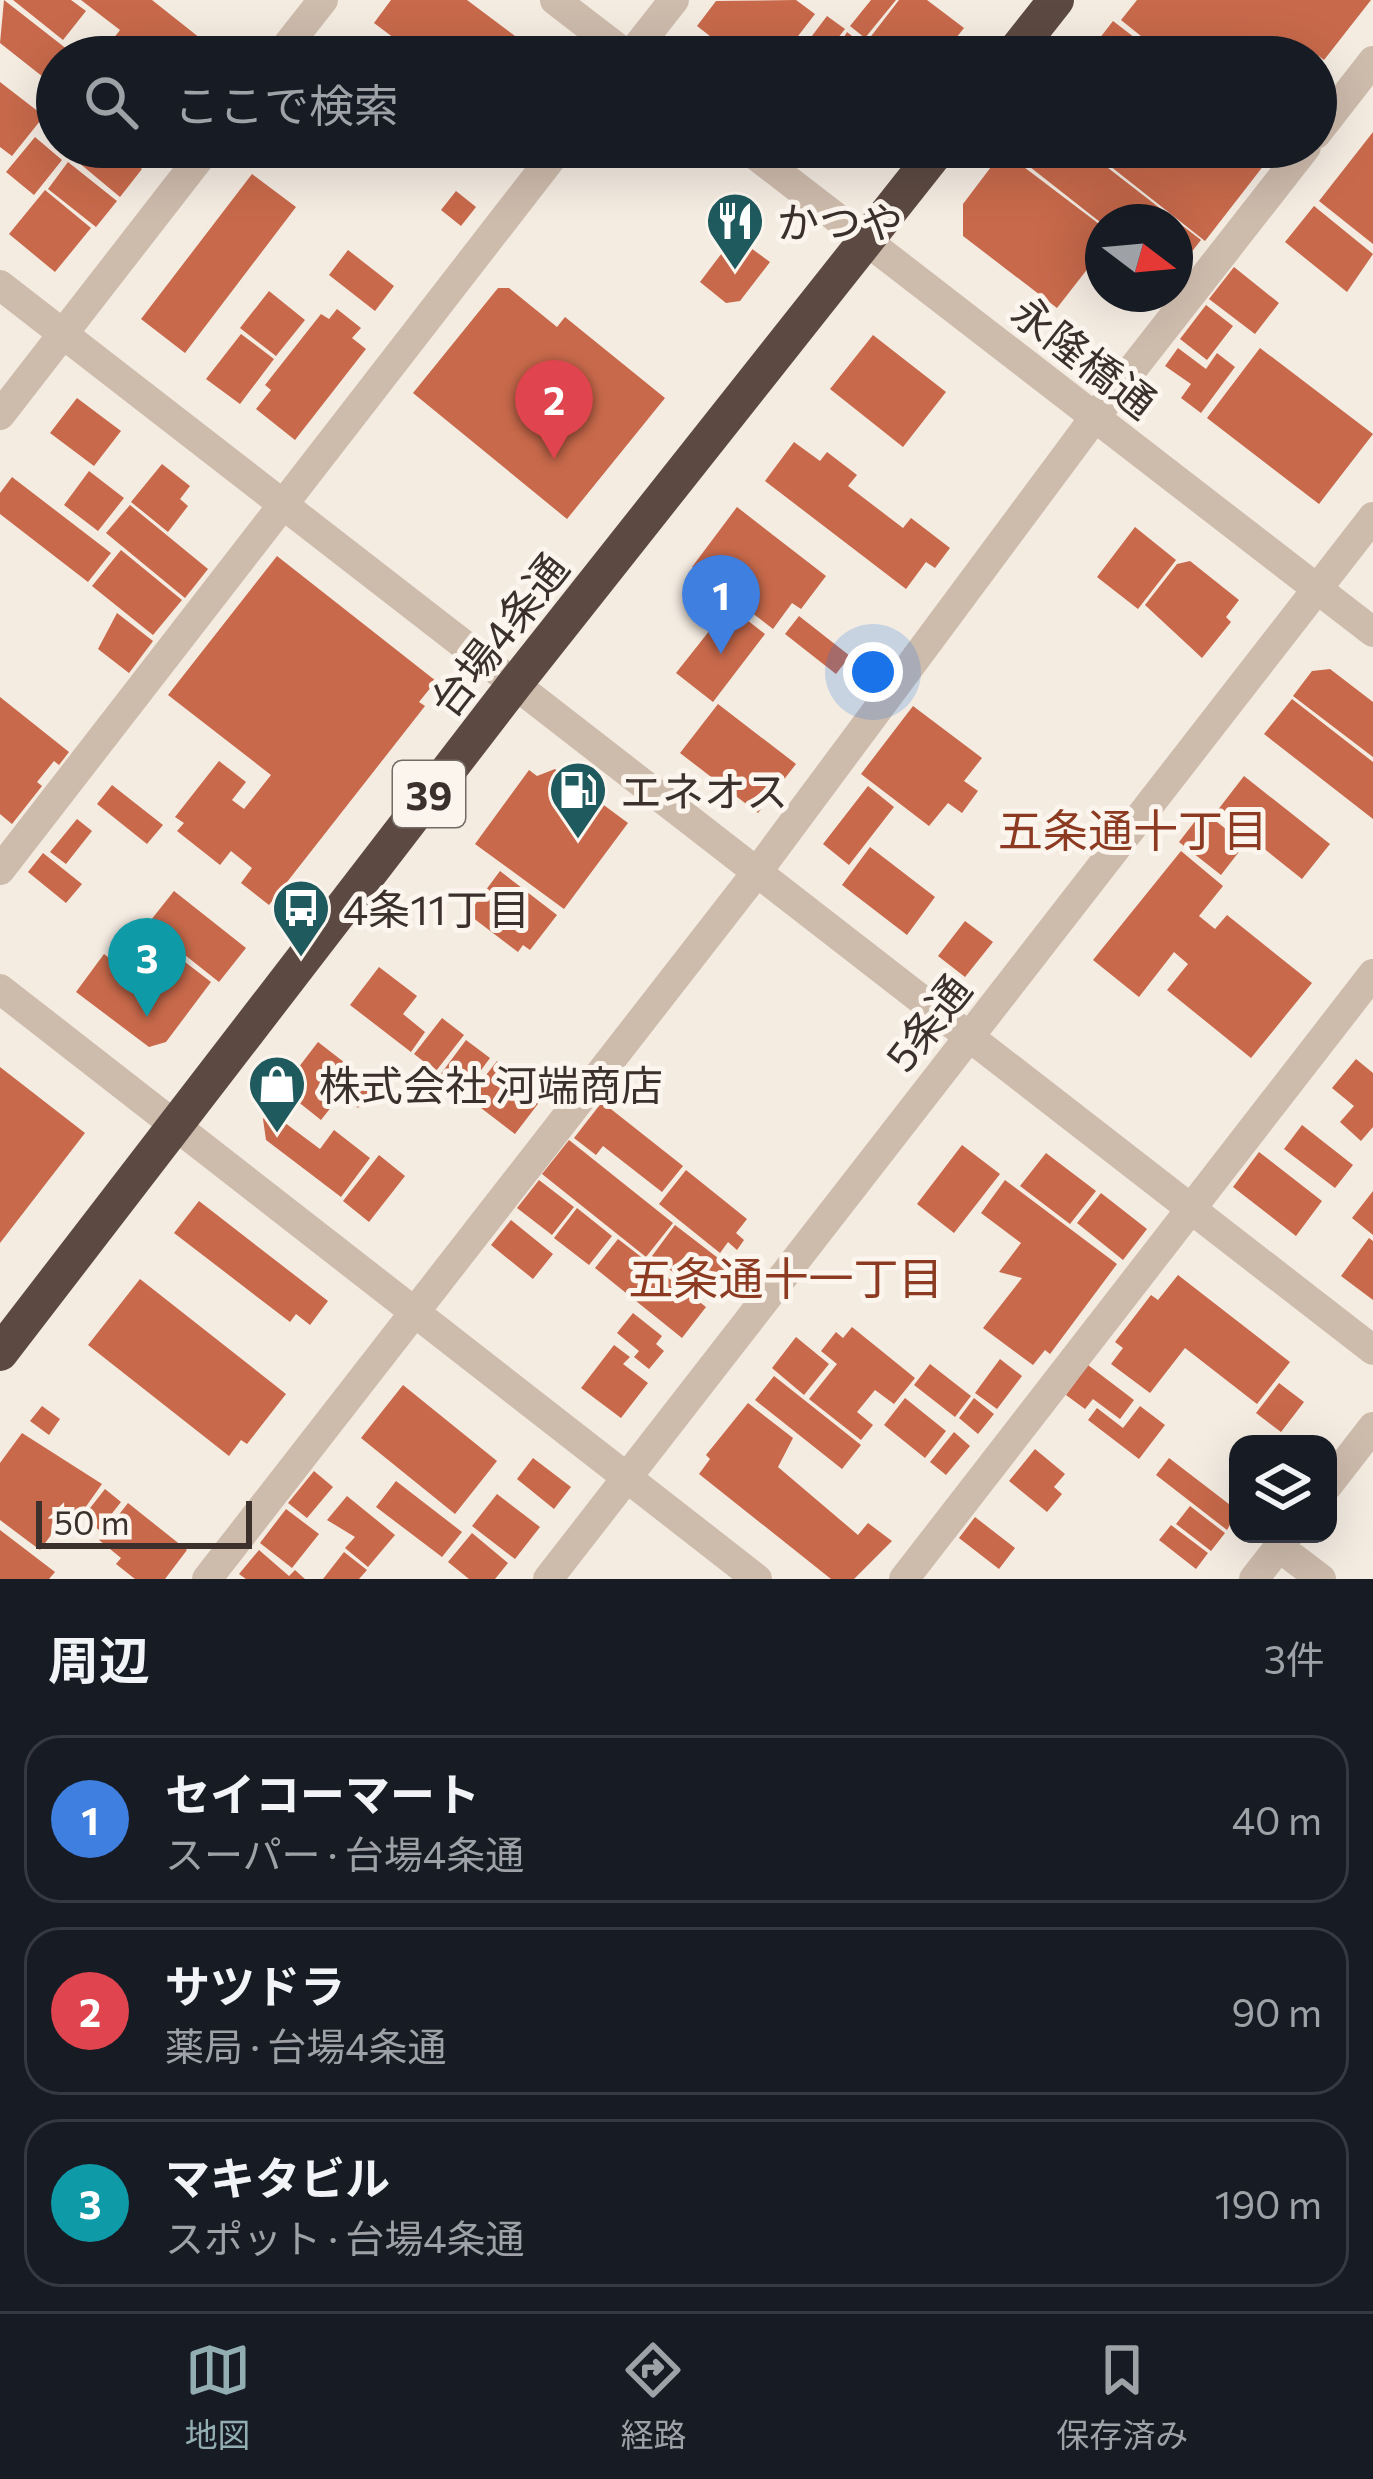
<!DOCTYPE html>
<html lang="ja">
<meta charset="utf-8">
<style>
body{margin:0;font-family:Commissioner,"Noto Sans JP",sans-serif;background:#20242c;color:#f1f3f6}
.controls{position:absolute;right:36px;bottom:36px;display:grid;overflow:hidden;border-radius:24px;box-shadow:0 12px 48px #0002}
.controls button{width:108px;height:108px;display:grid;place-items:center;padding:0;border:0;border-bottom:3px solid #363941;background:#171b24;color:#f1f3f6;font:60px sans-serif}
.compass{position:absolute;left:1085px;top:204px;width:108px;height:108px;border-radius:50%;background:#171b24;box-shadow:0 12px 48px #0002;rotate:106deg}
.scale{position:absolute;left:36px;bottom:30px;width:216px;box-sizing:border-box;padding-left:12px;border:6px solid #3b302b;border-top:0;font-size:33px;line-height:42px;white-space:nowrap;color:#3b302b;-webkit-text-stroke:9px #fbf5ee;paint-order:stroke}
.you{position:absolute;left:873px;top:672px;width:42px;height:42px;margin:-30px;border:9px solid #fff;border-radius:50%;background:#1a73e8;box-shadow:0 0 0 18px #1a73e833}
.badge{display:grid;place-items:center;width:78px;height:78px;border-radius:50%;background:#92aeb2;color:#fff;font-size:39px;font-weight:700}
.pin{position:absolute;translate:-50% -99px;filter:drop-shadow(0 3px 6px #0008)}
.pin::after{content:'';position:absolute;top:63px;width:42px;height:36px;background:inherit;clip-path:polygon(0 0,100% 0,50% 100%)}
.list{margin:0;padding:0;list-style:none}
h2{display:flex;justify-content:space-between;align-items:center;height:156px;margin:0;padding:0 48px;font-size:51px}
h2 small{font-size:39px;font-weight:400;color:#9ea1a6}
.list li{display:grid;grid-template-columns:78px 1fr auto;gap:36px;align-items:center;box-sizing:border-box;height:168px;margin:0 24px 24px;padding:0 24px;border:3px solid #363941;border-radius:36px}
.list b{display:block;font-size:45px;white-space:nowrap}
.list p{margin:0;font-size:39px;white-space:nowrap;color:#9ea1a6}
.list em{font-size:39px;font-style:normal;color:#9ea1a6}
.icon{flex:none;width:66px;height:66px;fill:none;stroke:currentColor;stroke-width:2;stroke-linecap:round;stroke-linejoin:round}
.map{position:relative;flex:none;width:1373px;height:1579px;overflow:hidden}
.search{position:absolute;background:#171b24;box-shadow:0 12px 48px #0002;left:36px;right:36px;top:36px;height:132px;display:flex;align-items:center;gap:30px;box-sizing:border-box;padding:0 42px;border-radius:66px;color:#9ea1a6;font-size:45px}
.sheet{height:732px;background:#171b24}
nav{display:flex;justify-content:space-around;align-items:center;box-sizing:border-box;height:168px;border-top:3px solid #363941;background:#171b24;font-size:33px;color:#9ea1a6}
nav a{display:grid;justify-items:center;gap:6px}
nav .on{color:#92aeb2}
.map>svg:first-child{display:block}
.building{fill:#c8694b}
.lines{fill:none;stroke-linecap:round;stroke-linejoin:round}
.minor{stroke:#cdbbac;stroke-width:30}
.highway{stroke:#5c4a42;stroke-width:36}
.labels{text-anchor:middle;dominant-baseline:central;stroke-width:10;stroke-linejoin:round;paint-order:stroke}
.shield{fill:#fbf5ee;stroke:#756b66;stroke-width:3}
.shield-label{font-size:39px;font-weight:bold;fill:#3b302b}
.poi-label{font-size:42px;fill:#3b302b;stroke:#fbf5ee;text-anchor:start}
.street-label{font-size:42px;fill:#3b302b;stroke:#fbf5ee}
.neighbourhood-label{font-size:45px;fill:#8c3b22;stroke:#fbf5ee}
</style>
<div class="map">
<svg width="1373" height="1579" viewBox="0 0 1373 1579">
<rect width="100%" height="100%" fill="#f4ebe1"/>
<path class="building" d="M4 0 77 57H57V88L0 43Z
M13 0H71L86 11 63 40Z
M81 0H152L205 42 193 57H154L137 44 127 57H99L120 30Z
M391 0H467L531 48 525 57H366L381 37 389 43 394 38 374 23Z
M796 0 815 14 782 57H737L697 26 716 1Z
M871 0H896L865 38 850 26Z
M899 0H927L964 28 941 57H855Z
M1137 0H1371L1324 60 1309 49 1303 57H1167L1121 20Z
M827 16 845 29 823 57H796Z
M1113 21 1160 57H1085Z
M847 32 862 44 852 57H832Z
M0 82 44 116 12 156 0 147Z
M1373 132V244L1319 201Z
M35 137 62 160 34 195 6 172Z
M80 147H115L142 169 120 197 72 157Z
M1014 147H1081L1201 240 1175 273V222H1100L1011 152Z
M1086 147H1278L1205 241Z
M1003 151 1103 227V249L1057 308 963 236V204Z
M68 162 117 201 96 227 48 189Z
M252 174 296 207 185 353 141 319Z
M45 190 91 228 55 272 9 234Z
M456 191 476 207 461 226 441 210Z
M1314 206 1373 254 1347 292 1285 242Z
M731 241 740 248 744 243 770 262 740 301 726 303 700 282Z
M348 250 394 286 375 311 329 275Z
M1234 267 1279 303 1255 334 1209 299Z
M498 288H509L557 327 565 317 665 398 567 519 413 393Z
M269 291 305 320 276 356 240 328Z
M1206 305 1233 326 1207 360 1180 339Z
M337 309 361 328 352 338 366 349 295 440 256 409 271 390 265 385 321 314 329 319Z
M241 334 274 359 240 404 206 379Z
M873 335 946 392 903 447 830 389Z
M1178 348 1206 369 1217 353 1235 367 1201 413 1181 398 1191 384 1165 366Z
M1260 348 1373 434 1319 504 1207 418Z
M77 398 121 431 94 466 50 433Z
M794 442 820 461 827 452 857 475 848 486 903 528 911 518 950 548 935 568 926 562 906 589 765 481Z
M162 464 190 486 180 499 188 506 168 532 131 502Z
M89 471 124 498 98 531 64 505Z
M12 477 111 553 88 582 0 514V493Z
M130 505 208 569 185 598 106 533Z
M737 507 826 576 801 609 792 603 773 629 692 567Z
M1135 527 1176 560 1138 609 1097 577Z
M121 550 182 600 153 635 92 586Z
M277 556 436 681 419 702 425 706 269 905 241 883 252 868 231 851 220 865 177 831 184 823 175 817 219 761 246 782 232 800 244 809 271 775 168 695Z
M1190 561 1239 600 1226 617 1231 622 1202 658 1145 605 1177 564Z
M729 606 765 634 713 702 676 673Z
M117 613 153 641 129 673 98 649Z
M799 616 850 656 836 674 785 634Z
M1330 669 1373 702V757L1293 696 1312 671Z
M0 697 69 752 59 765 54 761 37 782 42 786 12 824 0 814Z
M1292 699 1373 762V819L1264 734Z
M718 704 796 764 758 813 680 753Z
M913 706 982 758 964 781 978 791 962 813 948 803 929 826 861 774Z
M555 769 628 823 564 909 475 844 529 770 537 776Z
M1244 776 1330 844 1302 879 1217 811Z
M112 785 163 825 147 844 97 804Z
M868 786 894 807 849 865 823 844Z
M1203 811 1245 844 1221 875 1179 842Z
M77 819 92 831 66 864 50 852Z
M870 847 935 897 907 935 842 885Z
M1181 851 1223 886 1199 916 1215 929 1227 915 1312 983 1251 1058 1167 990 1188 964 1174 952 1139 997 1093 960Z
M43 853 82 884 66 903 28 872Z
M500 871 557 915 530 950 523 945 518 952 468 914Z
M174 891 246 948 219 982 147 925Z
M965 921 993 942 965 977 938 956Z
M163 945 211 982 166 1042 149 1047 76 992 104 954 118 965 125 956 144 971Z
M379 967 417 996 403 1014 425 1032 411 1052 350 1005Z
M442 1018 464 1035 436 1071 414 1054Z
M466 1040 490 1058 464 1093 440 1075Z
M318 1042 358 1073 321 1120 282 1089Z
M1356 1059 1373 1073V1127L1361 1141 1340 1122 1354 1106 1332 1088Z
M497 1061 544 1096 515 1134 468 1098Z
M0 1067 85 1133 0 1243Z
M361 1079 373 1089 358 1108 346 1098Z
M602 1102 683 1166 662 1192 603 1146 596 1155 574 1138Z
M269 1111 320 1149 334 1130 370 1158 341 1197 266 1140 263 1119Z
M1302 1125 1353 1165 1335 1188 1284 1149Z
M569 1140 673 1223 646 1257 542 1174Z
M962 1145 1000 1174 954 1233 917 1204Z
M1259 1152 1322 1201 1296 1236 1233 1187Z
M1046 1153 1096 1191 1070 1224 1020 1186Z
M379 1155 405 1176 369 1222 343 1201Z
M686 1170 747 1219 736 1233 744 1240 737 1250 728 1242 720 1253 659 1204Z
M539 1180 574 1207 552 1235 517 1208Z
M1005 1180 1117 1264 1050 1354 1045 1350 1033 1365 983 1328 1022 1278 999 1272 1021 1243 981 1213Z
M1373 1191V1235L1352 1218Z
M1101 1193 1147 1229 1123 1260 1077 1223Z
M199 1201 328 1301 310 1325 296 1314 290 1322 174 1233Z
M577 1208 612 1236 589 1265 554 1238Z
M511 1220 553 1254 533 1279 491 1245Z
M675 1225 731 1268 708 1299 652 1256Z
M1369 1238 1373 1241V1300L1341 1276Z
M618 1239 706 1307 682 1338 595 1268Z
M1178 1275 1290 1362 1257 1404 1185 1348 1150 1393 1111 1364 1123 1348 1115 1342 1151 1295 1158 1300Z
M140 1279 286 1394 247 1444 241 1440 229 1456 88 1345Z
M633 1313 662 1336 656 1344 664 1351 649 1369 634 1357 639 1351 617 1333Z
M852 1327 915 1378 894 1404 875 1390 857 1412 873 1425 861 1440 809 1399 837 1364 821 1351 836 1332 843 1338Z
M796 1337 829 1364 804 1395 772 1368Z
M614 1345 630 1357 623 1364 648 1383 621 1418 581 1388Z
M1000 1359 1022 1376 997 1409 975 1393Z
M930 1364 971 1396 955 1417 914 1385Z
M1088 1365 1134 1400 1120 1419 1093 1399 1085 1409 1066 1395Z
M774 1376 861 1445 842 1469 755 1400Z
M1279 1383 1304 1402 1281 1432 1256 1413Z
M403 1385 497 1461 455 1514 361 1438Z
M905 1398 946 1431 925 1458 884 1425Z
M974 1398 994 1414 978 1434 959 1418Z
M748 1403 793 1438 778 1467 858 1535 868 1523 892 1541 854 1579H831L699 1474 710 1459 706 1455Z
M42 1406 60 1419 49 1435 30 1421Z
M1140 1406 1165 1425 1139 1459 1088 1420 1097 1408 1123 1428Z
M954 1432 970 1446 946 1475 930 1462Z
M22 1433 102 1484 80 1515 71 1508 40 1550 0 1520V1463Z
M1035 1449 1065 1474 1054 1487 1062 1494 1047 1512 1009 1481Z
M533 1458 571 1487 554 1509 517 1479Z
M1169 1458 1238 1511 1227 1530 1156 1475Z
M314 1471 333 1487 307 1518 288 1503Z
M396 1481 462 1532 442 1557 376 1507Z
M105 1489 121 1502 99 1530 83 1517Z
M497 1494 540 1527 515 1559 472 1526Z
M347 1496 395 1535 368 1567 345 1548 355 1537 327 1520Z
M128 1503 187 1550 165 1579H135L116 1564 121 1558 99 1540Z
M1190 1506 1225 1533 1211 1551 1176 1524Z
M286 1509 319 1534 292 1568 260 1543Z
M975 1517 1015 1548 999 1569 959 1538Z
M1171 1525 1208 1553 1196 1569 1159 1540Z
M0 1530 55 1572 49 1579H0Z
M472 1533 508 1563 495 1579H469L448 1562Z
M259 1550 289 1576 295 1570 305 1579H246L239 1574Z
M344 1552 367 1570 359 1579H323Z"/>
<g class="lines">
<path class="minor" d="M555 0 629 57
M278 57 323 0
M629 57 674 0
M1316 134 1373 61
M745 147 1373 632
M0 285 1373 1350
M0 415 208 147
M0 870 560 147
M0 989 757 1579
M1328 1485 1373 1427
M1279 1547 1321 1579
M207 1579 757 872 1095 417 1306 147
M548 1579 1373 517
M904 1579 1373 974
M1254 1579 1289 1534"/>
<path class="highway" d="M1011 57 1056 0
M0 1353 514 685 940 147"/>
</g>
<defs>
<g id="restaurant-pin" transform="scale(3)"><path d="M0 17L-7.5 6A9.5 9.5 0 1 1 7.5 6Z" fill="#1f5a5e" stroke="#fbf5ee"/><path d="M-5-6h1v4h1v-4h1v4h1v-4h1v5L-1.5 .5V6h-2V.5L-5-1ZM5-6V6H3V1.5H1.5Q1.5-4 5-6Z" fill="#fff"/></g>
<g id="fuel-pin" transform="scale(3)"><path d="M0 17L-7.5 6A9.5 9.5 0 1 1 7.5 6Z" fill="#1f5a5e" stroke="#fbf5ee"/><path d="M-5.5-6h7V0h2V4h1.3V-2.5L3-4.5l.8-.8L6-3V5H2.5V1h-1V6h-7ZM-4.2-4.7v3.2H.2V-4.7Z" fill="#fff"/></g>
<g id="bus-pin" transform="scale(3)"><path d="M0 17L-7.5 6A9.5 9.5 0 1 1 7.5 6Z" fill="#1f5a5e" stroke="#fbf5ee"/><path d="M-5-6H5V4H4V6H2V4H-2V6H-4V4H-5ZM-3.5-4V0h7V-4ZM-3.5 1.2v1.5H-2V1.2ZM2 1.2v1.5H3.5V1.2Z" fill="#fff"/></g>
<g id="shop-pin" transform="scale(3)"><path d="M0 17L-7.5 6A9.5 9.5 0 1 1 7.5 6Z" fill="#1f5a5e" stroke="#fbf5ee"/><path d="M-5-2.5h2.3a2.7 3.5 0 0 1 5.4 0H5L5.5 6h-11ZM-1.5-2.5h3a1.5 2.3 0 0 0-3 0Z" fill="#fff"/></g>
</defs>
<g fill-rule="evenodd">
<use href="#restaurant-pin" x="735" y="221"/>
<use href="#fuel-pin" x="578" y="790"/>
<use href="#bus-pin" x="301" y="908"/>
<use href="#shop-pin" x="277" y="1084"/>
</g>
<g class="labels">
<rect class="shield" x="393" y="761" width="72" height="66" rx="9"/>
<g class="shield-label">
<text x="429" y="794">39</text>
</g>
<g class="poi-label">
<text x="777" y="221">かつや</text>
<text x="620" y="790">エネオス</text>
<text x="343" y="908">4条11丁目</text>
<text x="319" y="1084">株式会社 河端商店</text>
</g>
<g class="street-label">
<text transform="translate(1085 356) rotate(38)">永隆橋通</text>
<text transform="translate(498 634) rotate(-52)">台場4条通</text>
<text transform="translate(927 1022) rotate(-52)">5条通</text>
</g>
<g class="neighbourhood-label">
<text x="1133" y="828">五条通十丁目</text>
<text x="786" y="1276">五条通十一丁目</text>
</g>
</g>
</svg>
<div class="controls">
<button><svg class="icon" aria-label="layers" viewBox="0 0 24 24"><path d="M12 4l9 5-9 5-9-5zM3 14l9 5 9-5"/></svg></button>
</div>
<svg class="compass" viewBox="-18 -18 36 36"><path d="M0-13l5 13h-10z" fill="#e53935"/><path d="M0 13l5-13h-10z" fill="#9ea1a6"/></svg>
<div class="scale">50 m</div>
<div class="you"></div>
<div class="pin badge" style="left:721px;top:654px;background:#3f7fe0">1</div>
<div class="pin badge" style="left:554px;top:459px;background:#e0444e">2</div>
<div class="pin badge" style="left:147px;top:1017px;background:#0f9aa8">3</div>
<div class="search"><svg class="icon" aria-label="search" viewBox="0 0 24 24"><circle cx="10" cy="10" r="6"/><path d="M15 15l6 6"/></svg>ここで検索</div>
</div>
<section class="sheet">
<h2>周辺<small>3件</small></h2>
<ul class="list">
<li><span class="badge" style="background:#3f7fe0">1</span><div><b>セイコーマート</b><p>スーパー · 台場4条通</p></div><em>40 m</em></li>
<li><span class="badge" style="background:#e0444e">2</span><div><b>サツドラ</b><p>薬局 · 台場4条通</p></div><em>90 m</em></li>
<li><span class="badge" style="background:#0f9aa8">3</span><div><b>マキタビル</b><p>スポット · 台場4条通</p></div><em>190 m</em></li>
</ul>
</section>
<nav>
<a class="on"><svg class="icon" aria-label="map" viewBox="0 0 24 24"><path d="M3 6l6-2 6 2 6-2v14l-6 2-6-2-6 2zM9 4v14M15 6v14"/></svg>地図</a>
<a><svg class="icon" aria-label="directions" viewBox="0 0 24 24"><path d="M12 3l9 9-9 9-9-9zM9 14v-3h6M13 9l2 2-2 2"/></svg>経路</a>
<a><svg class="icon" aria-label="saved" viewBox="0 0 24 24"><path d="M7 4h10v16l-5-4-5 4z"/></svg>保存済み</a>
</nav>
